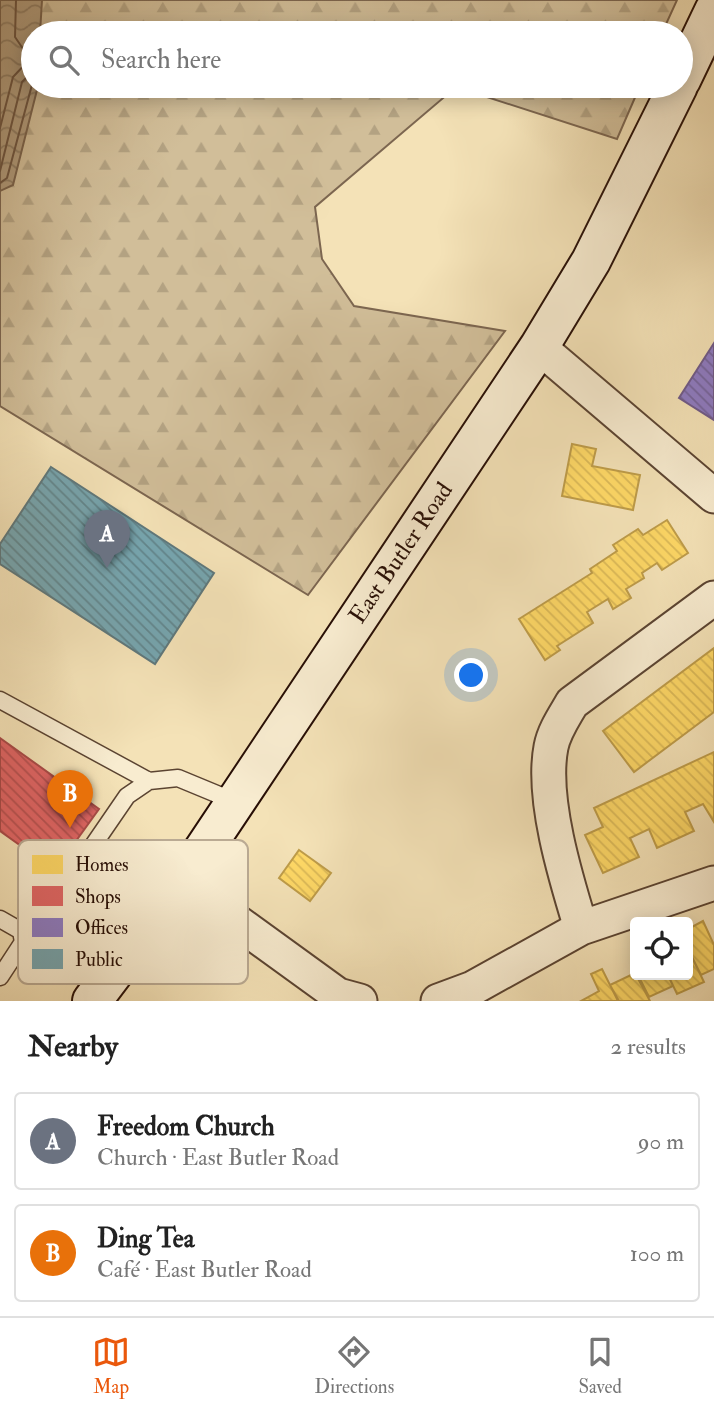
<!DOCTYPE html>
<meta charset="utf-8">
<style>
body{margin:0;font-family:"IM FELL Double Pica",serif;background:#f2f2f2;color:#222}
.controls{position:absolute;right:21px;bottom:21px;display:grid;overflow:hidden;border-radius:7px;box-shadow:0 4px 18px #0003}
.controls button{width:63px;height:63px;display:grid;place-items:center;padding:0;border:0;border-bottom:2px solid #e0e0e0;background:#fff;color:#222;font:35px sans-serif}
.you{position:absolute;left:472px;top:676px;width:24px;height:24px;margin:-18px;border:5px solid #fff;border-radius:50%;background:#1a73e8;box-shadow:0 0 0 10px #1a73e833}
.badge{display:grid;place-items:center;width:46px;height:46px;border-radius:50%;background:#ea580c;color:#fff;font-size:23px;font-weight:700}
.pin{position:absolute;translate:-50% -58px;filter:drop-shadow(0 2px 4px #0008)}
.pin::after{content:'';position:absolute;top:37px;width:24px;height:21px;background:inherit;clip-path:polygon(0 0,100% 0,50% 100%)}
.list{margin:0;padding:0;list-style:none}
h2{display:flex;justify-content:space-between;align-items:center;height:91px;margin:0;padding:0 28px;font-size:30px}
h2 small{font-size:23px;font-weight:400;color:#767676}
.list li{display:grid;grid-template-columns:46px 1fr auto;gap:21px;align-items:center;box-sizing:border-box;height:98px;margin:0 14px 14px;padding:0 14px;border:2px solid #e0e0e0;border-radius:7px}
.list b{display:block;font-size:26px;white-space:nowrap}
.list p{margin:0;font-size:23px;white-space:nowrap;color:#767676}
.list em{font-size:23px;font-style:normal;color:#767676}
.icon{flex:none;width:38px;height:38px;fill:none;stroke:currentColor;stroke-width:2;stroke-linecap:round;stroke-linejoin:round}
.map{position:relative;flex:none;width:714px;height:1001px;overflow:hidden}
.search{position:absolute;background:#fff;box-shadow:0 4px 18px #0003;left:21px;right:21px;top:21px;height:77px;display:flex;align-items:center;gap:18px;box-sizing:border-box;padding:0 24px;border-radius:38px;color:#767676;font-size:26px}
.sheet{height:315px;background:#fff}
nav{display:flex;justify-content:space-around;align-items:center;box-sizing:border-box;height:98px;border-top:2px solid #e0e0e0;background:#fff;font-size:19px;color:#767676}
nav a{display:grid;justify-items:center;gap:4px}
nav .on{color:#ea580c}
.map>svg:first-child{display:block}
.forest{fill:url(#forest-firs);stroke:#7c6650;stroke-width:2}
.water{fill:url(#water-waves);stroke:#79624c;stroke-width:2}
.homes{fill:url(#homes-back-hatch);stroke:#be9c49;stroke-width:2}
.shops{fill:url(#shops-back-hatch);stroke:#a94c49;stroke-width:2}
.offices{fill:url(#offices-back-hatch);stroke:#6f5b8a;stroke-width:2}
.public{fill:url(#public-back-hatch);stroke:#5f787c;stroke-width:2}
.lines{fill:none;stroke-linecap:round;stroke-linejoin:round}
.shore{stroke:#6c5440;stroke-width:2}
.service-casing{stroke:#5b4432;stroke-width:19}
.minor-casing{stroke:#5b4432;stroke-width:37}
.secondary-casing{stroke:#280f06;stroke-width:42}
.service{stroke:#f8ecd0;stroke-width:16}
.minor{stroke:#f8ecd0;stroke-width:33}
.secondary{stroke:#f8ecd0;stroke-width:38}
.labels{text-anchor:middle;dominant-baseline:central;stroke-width:7;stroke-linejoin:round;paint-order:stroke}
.street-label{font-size:24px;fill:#280f06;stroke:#f8ecd0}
.key{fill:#f8ecd0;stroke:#baaa93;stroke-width:2}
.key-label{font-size:19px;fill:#280f06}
</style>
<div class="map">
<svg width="714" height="1001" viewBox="0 0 714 1001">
<defs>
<pattern id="forest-firs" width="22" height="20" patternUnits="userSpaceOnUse" patternTransform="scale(1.75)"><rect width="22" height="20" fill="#d1be99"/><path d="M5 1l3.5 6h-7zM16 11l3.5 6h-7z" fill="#b3a282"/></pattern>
<pattern id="water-waves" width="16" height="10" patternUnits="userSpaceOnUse" patternTransform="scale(1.75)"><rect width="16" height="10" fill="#af9a7b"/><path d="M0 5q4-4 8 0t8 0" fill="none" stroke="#8e7c63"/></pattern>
<pattern id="homes-back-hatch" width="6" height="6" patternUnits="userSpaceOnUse" patternTransform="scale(1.75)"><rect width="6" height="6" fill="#ffd966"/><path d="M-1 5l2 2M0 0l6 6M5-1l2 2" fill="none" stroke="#dbb957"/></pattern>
<pattern id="shops-back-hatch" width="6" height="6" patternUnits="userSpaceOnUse" patternTransform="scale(1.75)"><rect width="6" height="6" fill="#e06666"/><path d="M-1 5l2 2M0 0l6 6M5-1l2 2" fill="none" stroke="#b65252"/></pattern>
<pattern id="offices-back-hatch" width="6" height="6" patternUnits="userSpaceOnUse" patternTransform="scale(1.75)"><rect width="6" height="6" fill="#8e7cc3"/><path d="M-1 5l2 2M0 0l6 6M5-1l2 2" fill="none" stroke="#74649c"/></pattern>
<pattern id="public-back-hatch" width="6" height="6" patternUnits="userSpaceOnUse" patternTransform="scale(1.75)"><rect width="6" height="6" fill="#76a5af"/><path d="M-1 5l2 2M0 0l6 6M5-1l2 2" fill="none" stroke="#61858c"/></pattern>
</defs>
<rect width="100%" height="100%" fill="#f4e2b7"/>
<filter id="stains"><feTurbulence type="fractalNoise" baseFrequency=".00286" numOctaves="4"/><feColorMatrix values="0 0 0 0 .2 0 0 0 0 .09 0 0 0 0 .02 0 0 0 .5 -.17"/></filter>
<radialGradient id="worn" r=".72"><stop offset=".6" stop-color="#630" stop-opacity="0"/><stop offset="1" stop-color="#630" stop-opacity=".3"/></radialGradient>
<path class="forest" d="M0 0H677L662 33H33V86H640L617 139 456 87 315 207 322 259 354 306 505 331 308 595 0 406Z"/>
<path class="water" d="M0 0H42L40 33H33V86H38L13 185 0 191Z"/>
<path class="homes" d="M572 444 596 449 592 466 640 475 633 510 562 496Z
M667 520 688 553 662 570 657 563 642 573 644 578 626 589 631 598 613 609 608 599 587 612 593 623 557 646 560 650 545 660 519 619 592 573 590 569 617 551 613 545 638 529 643 535Z
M714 648V712L634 772 603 731Z
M714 752V822L703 804 685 812 694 831 657 848 649 829 630 838 639 857 603 873 585 835 603 827 594 808Z
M299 850 331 873 310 901 279 878Z
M703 921 714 945V969L701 975 688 949 692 947 688 929Z
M688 949 704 982 677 994 668 975H688Z
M602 969 618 1001H581L599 991 591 974Z
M635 973 650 1001H619L610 985Z
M638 975H668L673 986 649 997Z"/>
<path class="shops" d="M0 738 99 809 55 870 0 831Z"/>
<path class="offices" d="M714 343V420L679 398Z"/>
<path class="public" d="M51 467 214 573 155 664 0 564V544Z"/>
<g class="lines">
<path class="shore" d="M0 128 13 77 30 59 15 37 16 0
M0 171 22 82 33 71
M0 183 7 178 33 81"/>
<g class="service-casing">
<path id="service" d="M0 700 149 781
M0 919 21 931 23 942 0 977
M124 958 104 947 71 914 70 879 127 796 149 781 178 778 236 802"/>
</g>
<g class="minor-casing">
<path id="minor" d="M539 347 714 496
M182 882 338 995 360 1001
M581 928C566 879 541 798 551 747 554 731 564 717 572 703L714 598
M438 1001 473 988 581 928 714 883"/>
</g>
<g class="secondary-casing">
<path id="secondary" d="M681 80 714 11
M92 1001 182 882 539 347 591 261 678 86"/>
</g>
<use href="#service" class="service"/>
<use href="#minor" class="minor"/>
<use href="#secondary" class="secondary"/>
</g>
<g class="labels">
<g class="street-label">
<text transform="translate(401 553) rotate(-56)">East Butler Road</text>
</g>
</g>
<rect x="18" y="840" width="230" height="144" rx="10" class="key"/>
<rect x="32" y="855" width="31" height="19" fill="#ffd966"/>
<rect x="32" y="886" width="31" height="20" fill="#e06666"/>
<rect x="32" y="918" width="31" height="19" fill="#8e7cc3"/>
<rect x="32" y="949" width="31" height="20" fill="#76a5af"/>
<g class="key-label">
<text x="75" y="871">Homes</text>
<text x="75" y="903">Shops</text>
<text x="75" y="934">Offices</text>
<text x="75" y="966">Public</text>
</g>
<rect width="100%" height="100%" filter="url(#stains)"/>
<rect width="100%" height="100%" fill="url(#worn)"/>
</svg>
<div class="controls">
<button><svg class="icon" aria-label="locate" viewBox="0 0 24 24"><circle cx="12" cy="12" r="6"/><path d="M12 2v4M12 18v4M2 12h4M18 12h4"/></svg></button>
</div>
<div class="you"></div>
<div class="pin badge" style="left:107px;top:568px;background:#6b7280">A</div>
<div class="pin badge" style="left:70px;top:828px;background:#e8710a">B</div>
<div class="search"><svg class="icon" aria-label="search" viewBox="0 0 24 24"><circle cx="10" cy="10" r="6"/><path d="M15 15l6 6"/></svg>Search here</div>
</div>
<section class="sheet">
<h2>Nearby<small>2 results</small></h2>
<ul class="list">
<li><span class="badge" style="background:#6b7280">A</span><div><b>Freedom Church</b><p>Church · East Butler Road</p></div><em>90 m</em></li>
<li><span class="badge" style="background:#e8710a">B</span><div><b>Ding Tea</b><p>Café · East Butler Road</p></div><em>100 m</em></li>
</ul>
</section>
<nav>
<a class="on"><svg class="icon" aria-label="map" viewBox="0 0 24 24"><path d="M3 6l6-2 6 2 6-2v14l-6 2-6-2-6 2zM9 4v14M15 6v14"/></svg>Map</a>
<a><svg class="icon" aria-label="directions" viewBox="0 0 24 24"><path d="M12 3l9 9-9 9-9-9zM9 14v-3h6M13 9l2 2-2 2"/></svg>Directions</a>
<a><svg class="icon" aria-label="saved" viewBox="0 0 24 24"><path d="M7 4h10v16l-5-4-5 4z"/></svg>Saved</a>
</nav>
